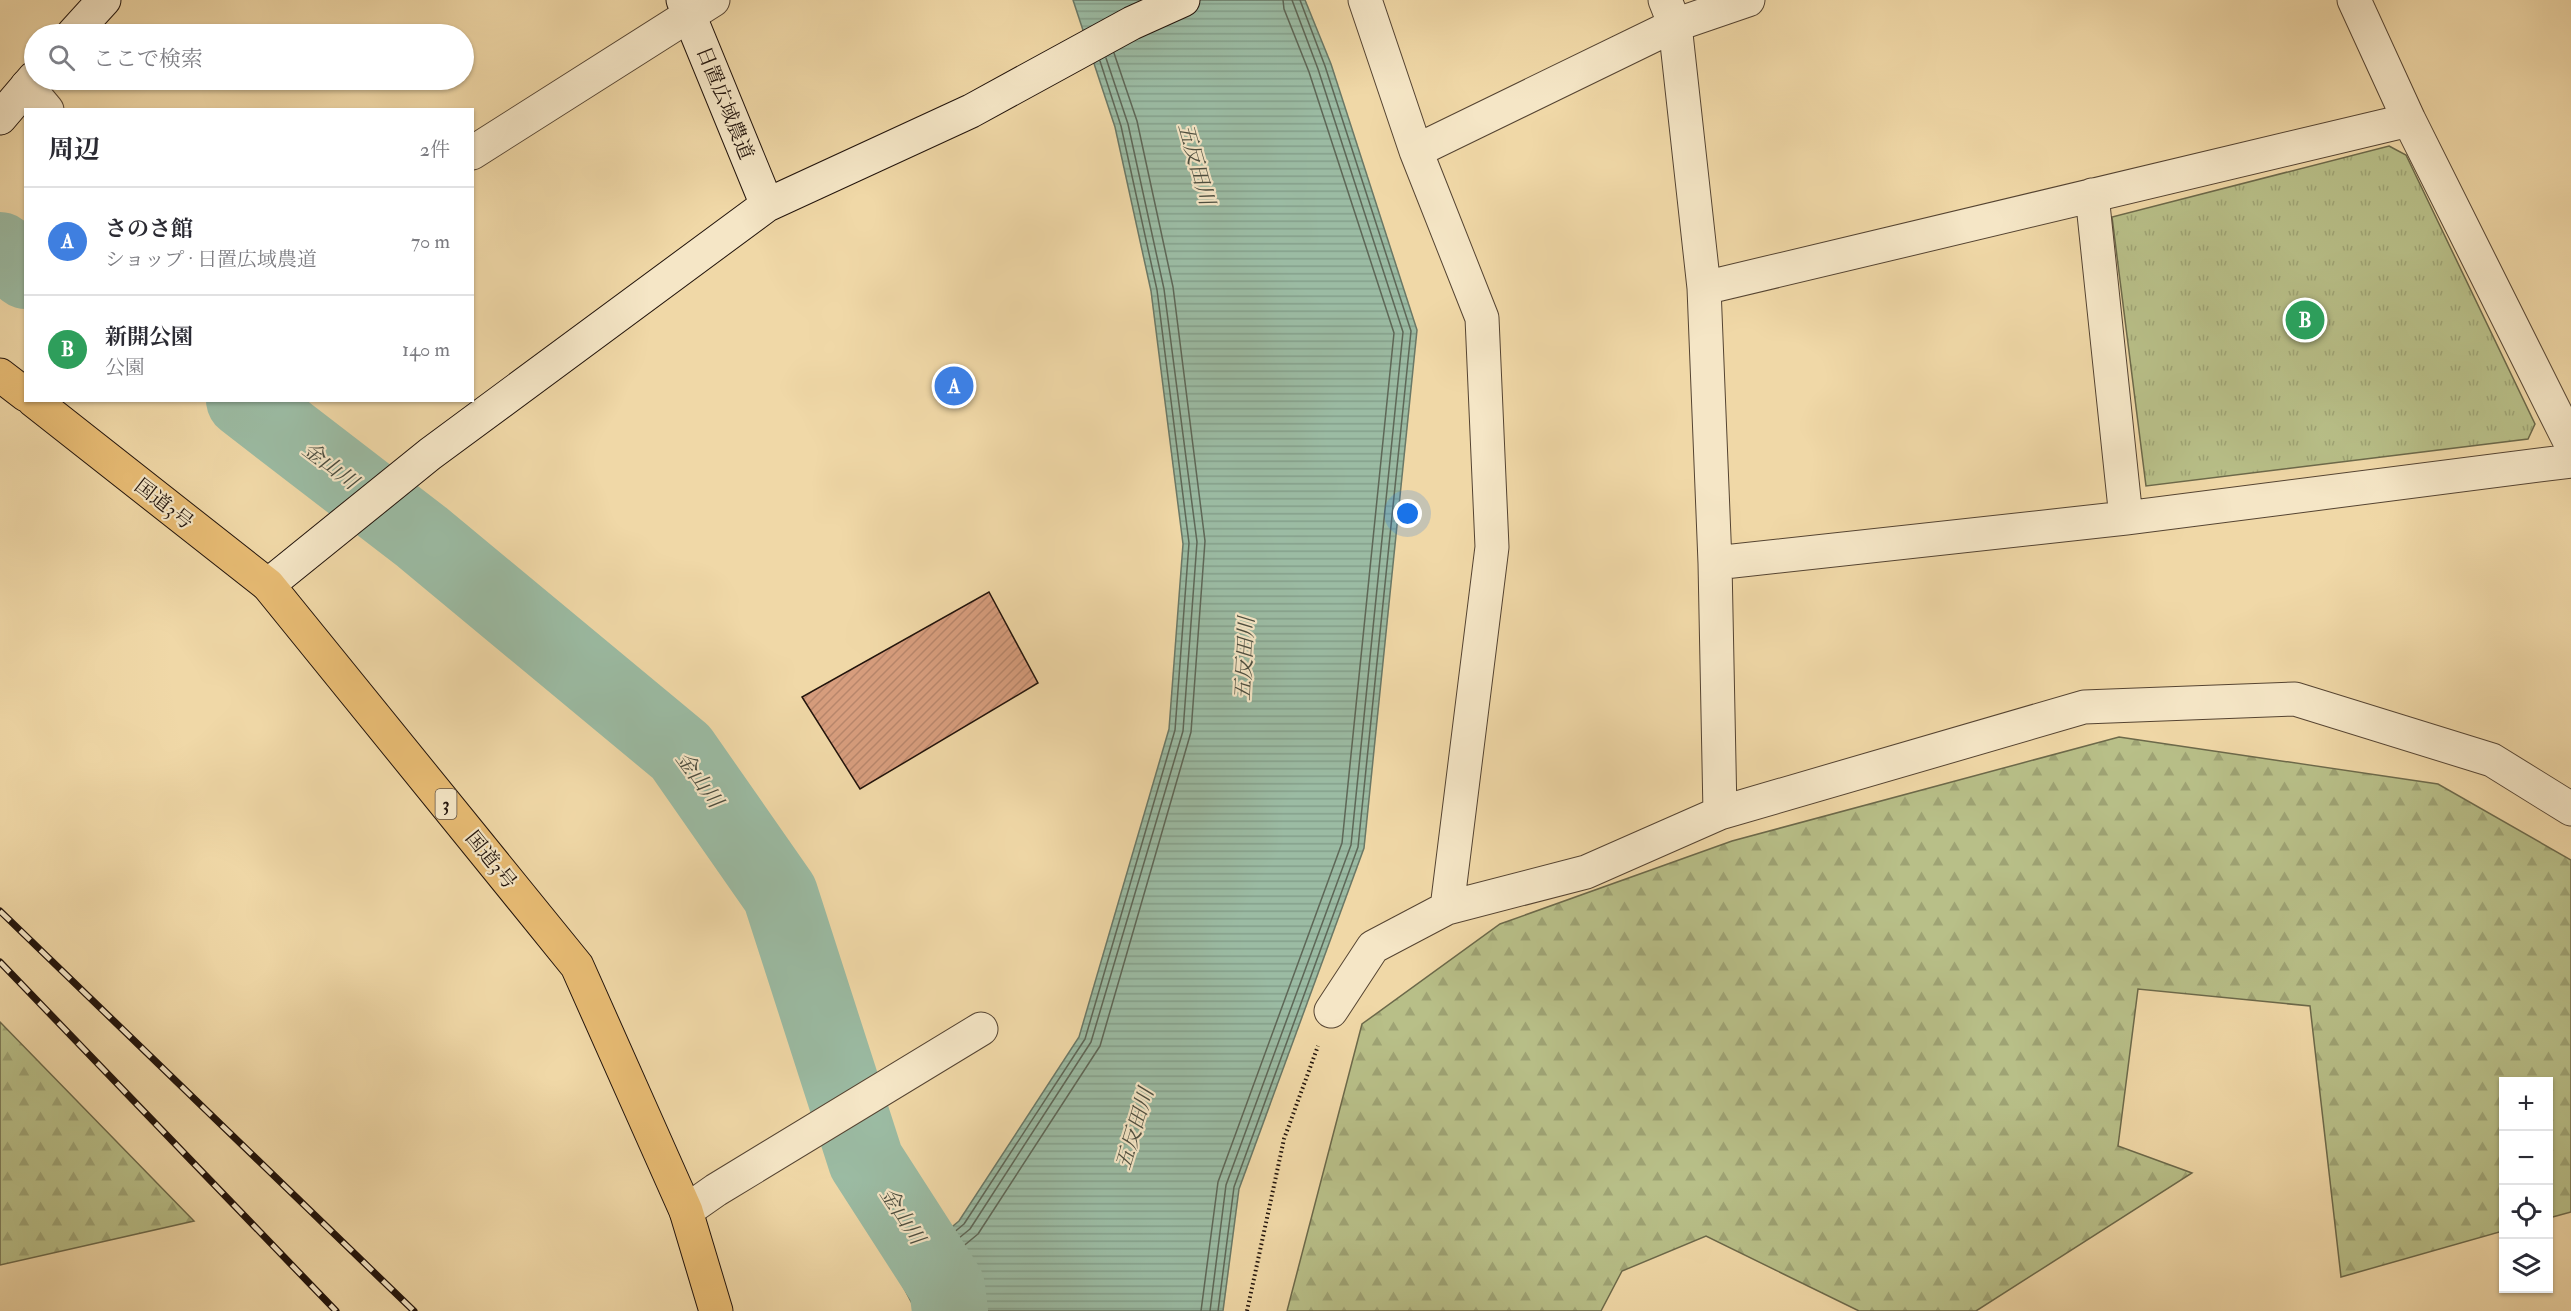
<!DOCTYPE html>
<html lang="ja">
<meta charset="utf-8">
<style>
body{margin:0;font-family:"IM FELL Double Pica","Noto Serif JP",serif;background:#f7f7f7;color:#2b2b33}
.controls{position:absolute;right:18px;bottom:18px;display:grid;overflow:hidden;border-radius:0px;box-shadow:0 2px 4px #0004}
.controls button{width:54px;height:54px;display:grid;place-items:center;padding:0;border:0;border-bottom:2px solid #e1e1e2;background:#fff;color:#2b2b33;font:30px sans-serif}
.you{position:absolute;left:1408px;top:514px;width:21px;height:21px;margin:-15px;border:4px solid #fff;border-radius:50%;background:#1a73e8;box-shadow:0 0 0 9px #1a73e833}
.badge{display:grid;place-items:center;width:39px;height:39px;border-radius:50%;background:#2563eb;color:#fff;font-size:20px;font-weight:700}
.pin{position:absolute;translate:-50% -50%;border:3px solid #fff;box-shadow:0 2px 6px #0006}
.list{margin:0;padding:0;list-style:none}
h2{display:flex;justify-content:space-between;align-items:center;height:78px;margin:0;padding:0 24px;font-size:26px}
h2 small{font-size:20px;font-weight:400;color:#7c7c81}
.list li{display:grid;grid-template-columns:39px 1fr auto;gap:18px;align-items:center;box-sizing:border-box;height:108px;padding:0 24px;border-top:2px solid #e1e1e2}
.list b{display:block;font-size:22px;white-space:nowrap}
.list p{margin:0;font-size:20px;white-space:nowrap;color:#7c7c81}
.list em{font-size:20px;font-style:normal;color:#7c7c81}
.icon{flex:none;width:33px;height:33px;fill:none;stroke:currentColor;stroke-width:2;stroke-linecap:round;stroke-linejoin:round}
.map{position:relative;flex:none;width:2571px;height:1311px;overflow:hidden}
.search{position:absolute;background:#fff;box-shadow:0 2px 4px #0004;left:24px;top:24px;width:450px;height:66px;display:flex;align-items:center;gap:15px;box-sizing:border-box;padding:0 21px;border-radius:33px;color:#7c7c81;font-size:22px}
.panel{position:absolute;background:#fff;box-shadow:0 2px 4px #0004;left:24px;top:108px;width:450px;height:294px;border-radius:0px}
.map>svg:first-child{display:block}
.forest{fill:url(#forest-firs);stroke:#6c694a;stroke-width:1.5}
.park{fill:url(#park-tufts);stroke:#6c694a;stroke-width:1.5}
.water{fill:url(#water-rules);stroke:#6a7866;stroke-width:1.5}
.lines{fill:none;stroke-linecap:round;stroke-linejoin:round}
.shore{stroke:#5e6757;stroke-width:1.5}
.river{stroke:#9bbba3;stroke-width:76}
.building{fill:url(#building-hatch);stroke:#21130b;stroke-width:1.5}
.street-casing{stroke:#554432;stroke-width:35}
.secondary-casing{stroke:#21130b;stroke-width:35}
.highway-casing{stroke:#21130b;stroke-width:35}
.path{stroke:#21130b;stroke-width:4;stroke-dasharray:1.5 3;stroke-linecap:butt}
.street{stroke:#f5e6c6;stroke-width:33}
.secondary{stroke:#f5e6c6;stroke-width:33}
.highway{stroke:#e8bc74;stroke-width:33}
.rail-casing{stroke:#21130b;stroke-width:7}
.rail{stroke:#f5e6c6;stroke-width:4.5;stroke-dasharray:14;stroke-linecap:butt}
.labels{text-anchor:middle;dominant-baseline:central;stroke-width:4.5;stroke-linejoin:round;paint-order:stroke}
.shield{fill:#f5e6c6;stroke:#615243;stroke-width:1.5}
.shield-label{font-size:18px;font-weight:bold;fill:#21130b}
.street-label{font-size:20px;fill:#21130b;stroke:#f5e6c6}
.water-label{font-size:21px;font-style:italic;fill:#4c4e40;stroke:#f5e6c6}
</style>
<div class="map">
<svg width="2571" height="1311" viewBox="0 0 2571 1311">
<defs>
<pattern id="forest-firs" width="22" height="20" patternUnits="userSpaceOnUse" patternTransform="scale(1.5)"><rect width="22" height="20" fill="#b8bf88"/><path d="M5 1l3.5 6h-7zM16 11l3.5 6h-7z" fill="#9ea374"/></pattern>
<pattern id="park-tufts" width="24" height="20" patternUnits="userSpaceOnUse" patternTransform="scale(1.5)"><rect width="24" height="20" fill="#b8bf88"/><path d="M3 7l-1-3M5 7V3M7 7l1-3M15 17l-1-3M17 17v-4M19 17l1-3" fill="none" stroke="#9ea374"/></pattern>
<pattern id="water-rules" width="6" height="5" patternUnits="userSpaceOnUse" patternTransform="scale(1.5)"><rect width="6" height="5" fill="#9bbba3"/><path d="M0 2.5h6" fill="none" stroke="#85a08b"/></pattern>
<pattern id="building-hatch" width="6" height="6" patternUnits="userSpaceOnUse" patternTransform="scale(1.5)"><rect width="6" height="6" fill="#d79d7d"/><path d="M-1 1l2-2M0 6l6-6M5 7l2-2" fill="none" stroke="#b8866b"/></pattern>
</defs>
<rect width="100%" height="100%" fill="#f0d8a7"/>
<filter id="stains"><feTurbulence type="fractalNoise" baseFrequency=".00333" numOctaves="4"/><feColorMatrix values="0 0 0 0 .2 0 0 0 0 .09 0 0 0 0 .02 0 0 0 .5 -.17"/></filter>
<radialGradient id="worn" r=".72"><stop offset=".6" stop-color="#630" stop-opacity="0"/><stop offset="1" stop-color="#630" stop-opacity=".3"/></radialGradient>
<path class="forest" d="M2119 737 2438 784 2571 860V1212L2549 1218 2548 1082H2504L2503 1231 2341 1277 2310 1006 2138 989 2118 1146 2192 1173 1976 1311H1859L1706 1236 1622 1271 1601 1311H1287L1362 1024 1500 924 1732 841Z
M0 1022 194 1221 0 1265Z"/>
<path class="park" d="M2389 146 2406 155 2535 424 2528 439 2146 486 2112 217Z"/>
<path class="water" d="M1073 0H1305L1331 64 1417 330 1364 848 1239 1189 1223 1311H916L896 1273 959 1221 1079 1037 1169 729 1183 544 1151 291 1115 127Z"/>
<g class="lines">
<path class="shore" d="M921 1311 905 1273 964 1224 1085 1039 1175 730 1189 543 1157 290 1121 126 1100 61
M929 1311 914 1275 970 1229 1091 1042 1183 731 1197 542 1164 289 1128 124 1106 58
M938 1311 936 1301 926 1277 978 1234 1100 1046 1191 732 1205 541 1173 287 1137 121 1114 53
M1201 1311 1218 1182 1342 843 1394 333 1309 72 1284 9 1283 0
M1210 1311 1226 1185 1351 845 1403 332 1318 69 1292 0
M1218 1311 1234 1187 1358 847 1411 331 1325 66 1300 0"/>
<path class="river" d="M0 250 26 271
M244 400 422 537 681 752 780 894 866 1161 947 1287 950 1311"/>
</g>
<path class="building" d="M989 592 1038 683 860 789 802 697Z"/>
<g class="lines">
<g class="street-casing">
<path id="street" d="M1365 0 1416 151 1482 318 1492 547 1447 908
M1665 0 1675 25 1704 288 1715 563 1720 813
M2354 0 2409 120 2571 444
M27 86 47 110
M1416 151 1675 25 1748 0
M472 153 713 0
M2092 195 2126 518
M1704 288 2409 120
M1715 563 2126 518 2571 461
M1331 1011 1373 947 1447 908 1586 872 1720 813 2084 707 2295 699 2492 760 2571 809
M686 1211 716 1190 981 1029"/>
</g>
<g class="secondary-casing">
<path id="secondary" d="M683 0 767 205
M73 34 104 0
M0 118 34 78
M268 585 430 454 767 205 971 111 1132 23 1183 0"/>
</g>
<g class="highway-casing">
<path id="highway" d="M0 375 26 395
M33 400 268 585 577 966 686 1211 716 1311"/>
</g>
<path class="path" d="M1247 1311 1284 1139 1318 1046"/>
<use href="#street" class="street"/>
<use href="#secondary" class="secondary"/>
<use href="#highway" class="highway"/>
<g class="rail-casing">
<path id="rail" d="M0 911 414 1311
M0 962 336 1311"/>
</g>
<use href="#rail" class="rail"/>
</g>
<g class="labels">
<rect class="shield" x="435.5" y="789" width="21" height="30" rx="4.5"/>
<g class="shield-label">
<text x="446" y="804">3</text>
</g>
<g class="street-label">
<text transform="translate(725 103) rotate(68)">日置広域農道</text>
<text transform="translate(164 504) rotate(38)">国道3号</text>
<text transform="translate(491 860) rotate(51)">国道3号</text>
</g>
<g class="water-label">
<text transform="translate(1196 164) rotate(74)">五反田川</text>
<text transform="translate(330 466) rotate(37)">金山川</text>
<text transform="translate(1245 659) rotate(-87)">五反田川</text>
<text transform="translate(699 780) rotate(54)">金山川</text>
<text transform="translate(1135 1129) rotate(-73)">五反田川</text>
<text transform="translate(902 1216) rotate(57)">金山川</text>
</g>
</g>
<rect width="100%" height="100%" filter="url(#stains)"/>
<rect width="100%" height="100%" fill="url(#worn)"/>
</svg>
<div class="controls">
<button>+</button>
<button>−</button>
<button><svg class="icon" aria-label="locate" viewBox="0 0 24 24"><circle cx="12" cy="12" r="6"/><path d="M12 2v4M12 18v4M2 12h4M18 12h4"/></svg></button>
<button><svg class="icon" aria-label="layers" viewBox="0 0 24 24"><path d="M12 4l9 5-9 5-9-5zM3 14l9 5 9-5"/></svg></button>
</div>
<div class="you"></div>
<div class="pin badge" style="left:954px;top:386px;background:#3f7fe0">A</div>
<div class="pin badge" style="left:2305px;top:320px;background:#2e9e5b">B</div>
<div class="search"><svg class="icon" aria-label="search" viewBox="0 0 24 24"><circle cx="10" cy="10" r="6"/><path d="M15 15l6 6"/></svg>ここで検索</div>
<section class="panel">
<h2>周辺<small>2件</small></h2>
<ul class="list">
<li><span class="badge" style="background:#3f7fe0">A</span><div><b>さのさ館</b><p>ショップ · 日置広域農道</p></div><em>70 m</em></li>
<li><span class="badge" style="background:#2e9e5b">B</span><div><b>新開公園</b><p>公園</p></div><em>140 m</em></li>
</ul>
</section>
</div>
